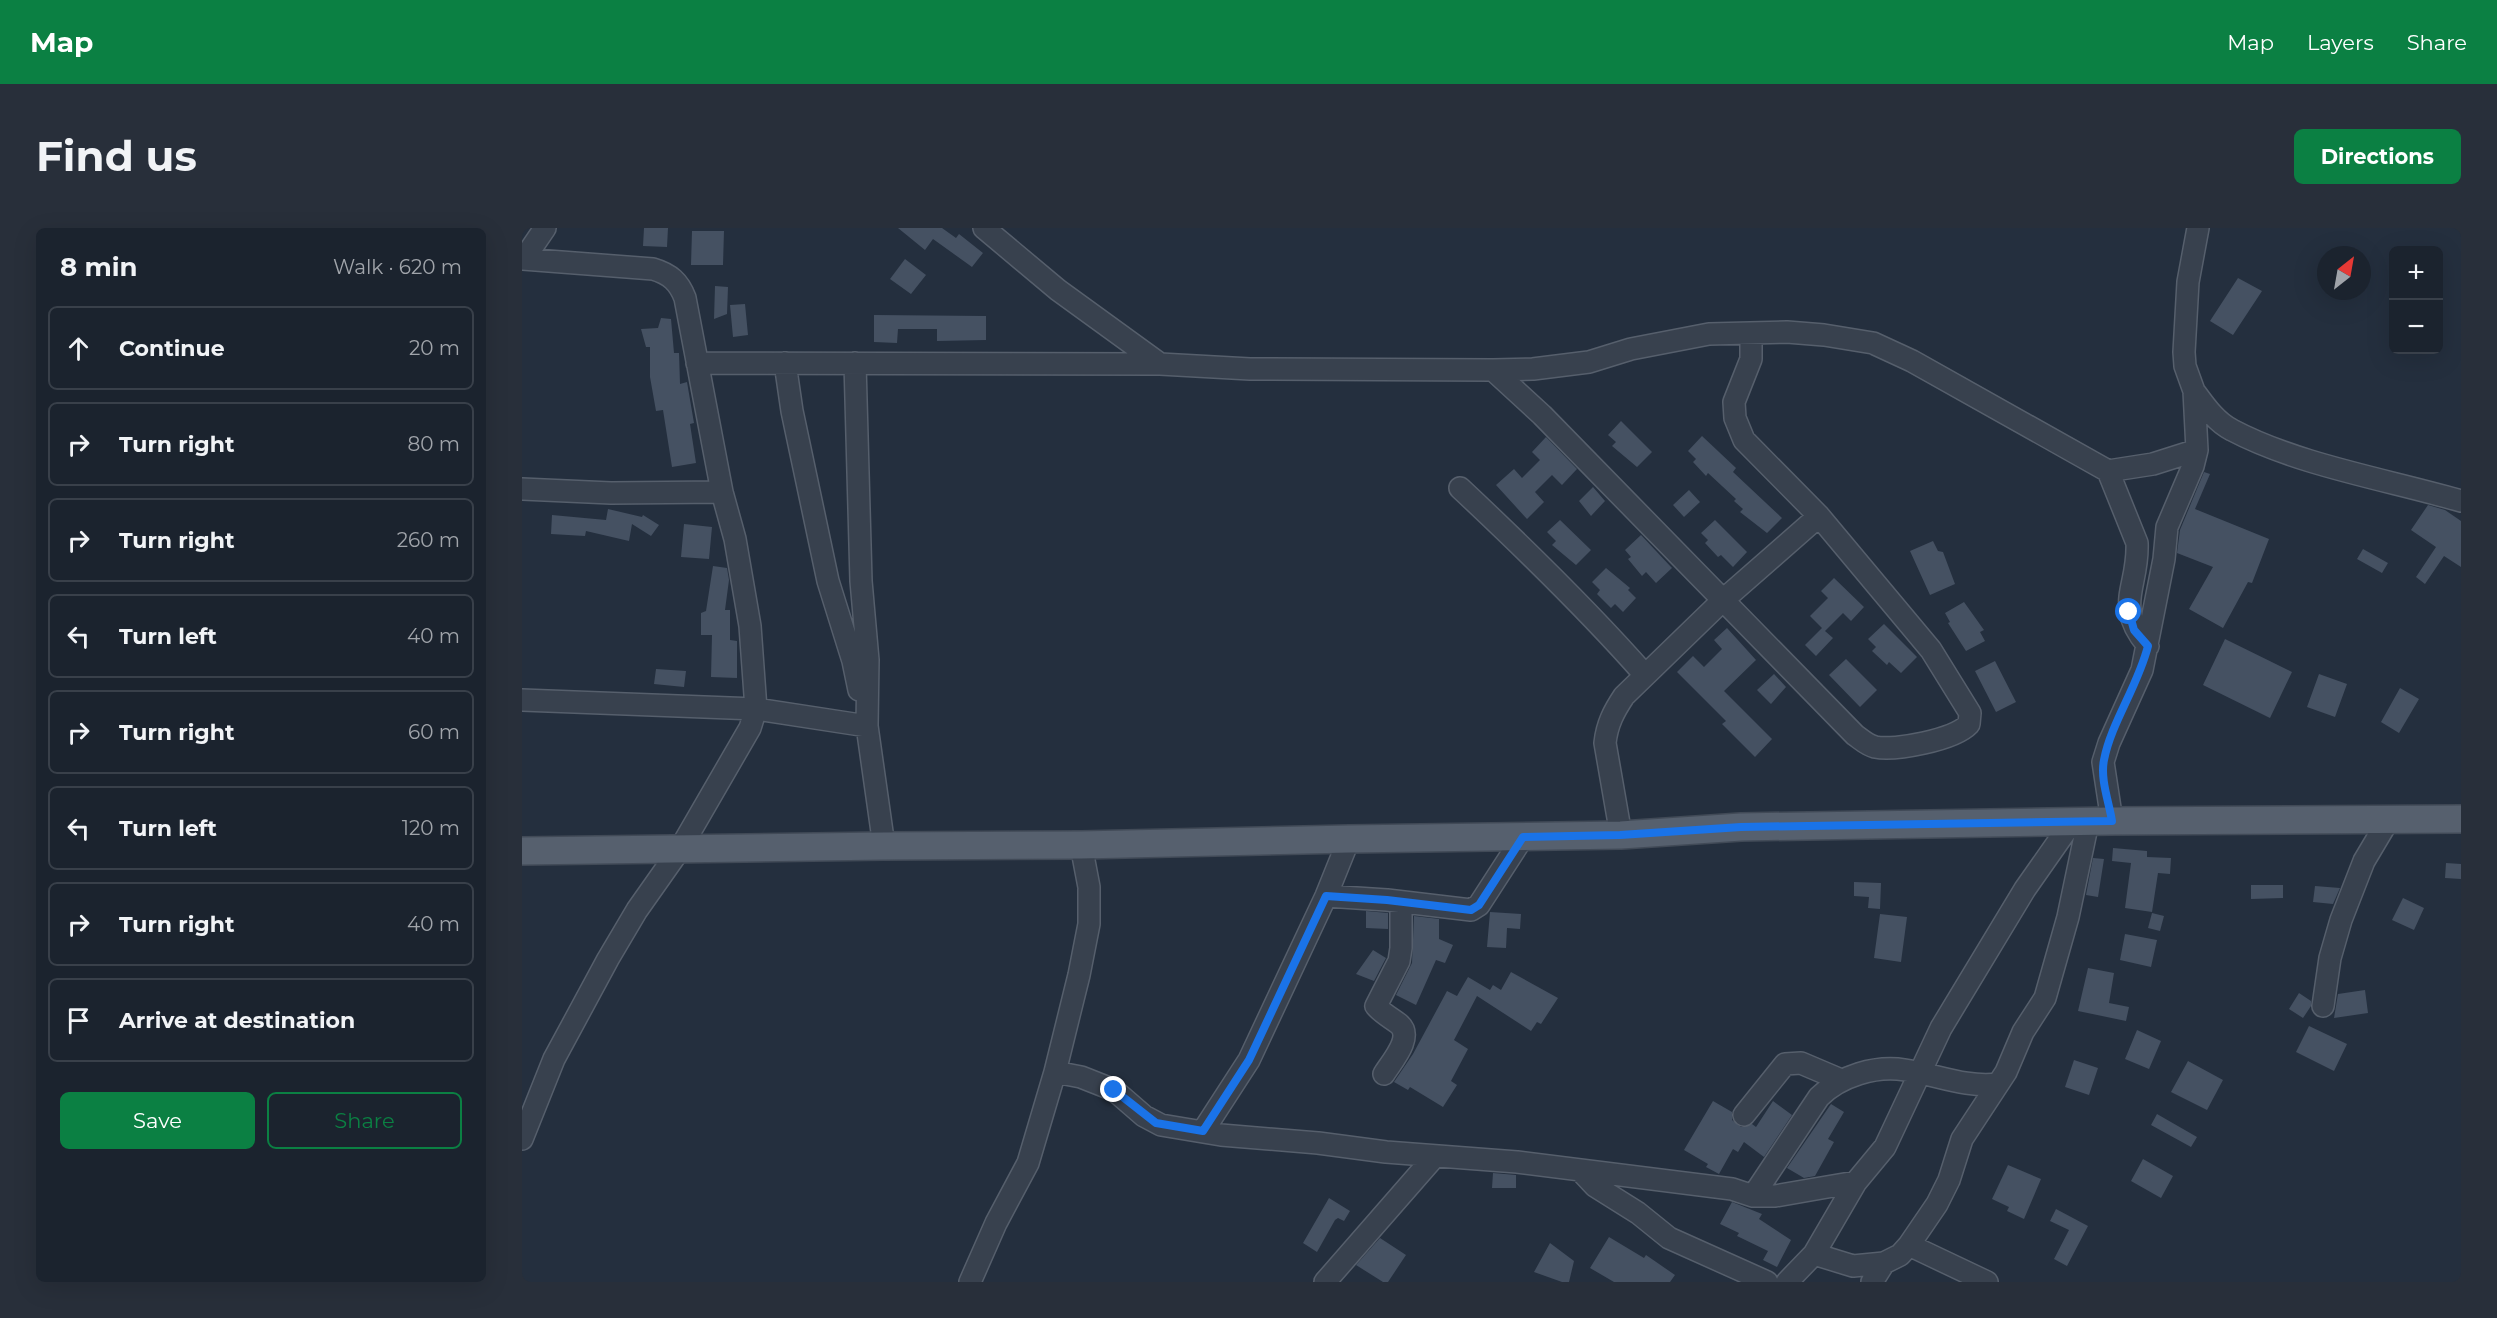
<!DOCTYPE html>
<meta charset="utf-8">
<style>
body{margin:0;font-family:Montserrat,sans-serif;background:#282f3a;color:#f1f3f6}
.controls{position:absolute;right:18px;top:18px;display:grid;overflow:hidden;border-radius:9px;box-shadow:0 6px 24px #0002}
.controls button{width:54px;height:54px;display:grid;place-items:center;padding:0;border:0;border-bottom:2px solid #39404a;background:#1b232e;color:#f1f3f6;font:30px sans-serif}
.compass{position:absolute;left:1795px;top:18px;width:54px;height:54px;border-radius:50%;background:#1b232e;box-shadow:0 6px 24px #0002;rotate:31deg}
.stop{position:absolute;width:18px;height:18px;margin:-14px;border:4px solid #1a73e8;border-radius:50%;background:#fff}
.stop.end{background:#1a73e8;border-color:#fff;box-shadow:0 2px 6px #0008}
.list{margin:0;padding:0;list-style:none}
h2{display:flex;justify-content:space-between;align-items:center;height:78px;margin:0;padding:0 24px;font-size:26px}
h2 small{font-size:20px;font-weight:400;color:#a0a4aa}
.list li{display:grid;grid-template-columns:39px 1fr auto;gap:18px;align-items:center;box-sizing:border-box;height:84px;margin:0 12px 12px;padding:0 12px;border:2px solid #39404a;border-radius:9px}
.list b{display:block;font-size:22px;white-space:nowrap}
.list em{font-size:20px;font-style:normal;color:#a0a4aa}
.actions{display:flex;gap:12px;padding:18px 24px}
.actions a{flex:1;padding:14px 0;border:2px solid #0b8043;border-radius:9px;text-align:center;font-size:21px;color:#0b8043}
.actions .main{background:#0b8043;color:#fff}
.icon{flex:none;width:33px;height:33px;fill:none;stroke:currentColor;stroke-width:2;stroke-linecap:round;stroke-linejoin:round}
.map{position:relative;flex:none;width:1939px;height:1054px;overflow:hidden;border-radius:9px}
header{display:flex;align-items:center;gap:36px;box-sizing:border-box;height:84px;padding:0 30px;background:#0b8043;color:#fff}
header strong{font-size:28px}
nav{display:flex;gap:33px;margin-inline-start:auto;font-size:21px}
.intro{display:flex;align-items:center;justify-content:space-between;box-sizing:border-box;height:144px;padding:0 36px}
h1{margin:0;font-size:42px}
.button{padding:15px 27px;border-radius:9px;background:#0b8043;color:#fff;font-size:21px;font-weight:700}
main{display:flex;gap:36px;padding:0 36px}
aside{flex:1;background:#1b232e;border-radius:9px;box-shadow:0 6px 24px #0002}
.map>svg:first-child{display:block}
.building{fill:#455162}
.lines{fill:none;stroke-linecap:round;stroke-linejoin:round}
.minor-casing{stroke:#565f6c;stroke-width:24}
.major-casing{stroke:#414a57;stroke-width:30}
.minor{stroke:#38414e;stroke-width:21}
.major{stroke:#56606e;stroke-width:27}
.route{stroke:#1a73e8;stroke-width:8}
</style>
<header>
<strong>Map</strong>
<nav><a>Map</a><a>Layers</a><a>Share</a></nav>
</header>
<div class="intro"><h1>Find us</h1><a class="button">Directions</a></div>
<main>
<aside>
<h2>8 min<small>Walk · 620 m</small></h2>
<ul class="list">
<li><svg class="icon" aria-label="ahead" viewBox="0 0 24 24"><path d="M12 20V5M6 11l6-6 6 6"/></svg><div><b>Continue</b></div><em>20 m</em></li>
<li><svg class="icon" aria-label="right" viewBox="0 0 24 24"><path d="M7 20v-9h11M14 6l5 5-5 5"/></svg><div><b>Turn right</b></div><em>80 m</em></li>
<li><svg class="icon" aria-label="right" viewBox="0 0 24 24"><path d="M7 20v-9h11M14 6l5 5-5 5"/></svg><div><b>Turn right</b></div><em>260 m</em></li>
<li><svg class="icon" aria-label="left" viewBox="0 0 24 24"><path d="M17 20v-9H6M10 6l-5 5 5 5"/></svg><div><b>Turn left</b></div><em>40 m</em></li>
<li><svg class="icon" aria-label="right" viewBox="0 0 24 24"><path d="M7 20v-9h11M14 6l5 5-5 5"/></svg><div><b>Turn right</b></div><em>60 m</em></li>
<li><svg class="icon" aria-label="left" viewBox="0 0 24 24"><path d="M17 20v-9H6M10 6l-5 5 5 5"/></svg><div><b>Turn left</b></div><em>120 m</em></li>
<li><svg class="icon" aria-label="right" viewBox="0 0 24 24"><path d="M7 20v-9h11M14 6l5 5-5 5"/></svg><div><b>Turn right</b></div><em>40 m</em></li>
<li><svg class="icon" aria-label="arrive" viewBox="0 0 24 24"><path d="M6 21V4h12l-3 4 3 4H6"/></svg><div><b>Arrive at destination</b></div></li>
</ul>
<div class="actions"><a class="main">Save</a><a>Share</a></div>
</aside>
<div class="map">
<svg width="1939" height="1054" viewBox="0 0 1939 1054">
<rect width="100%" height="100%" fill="#242f3e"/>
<path class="building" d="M122 0H146L145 19 121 18Z
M376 0H420L434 10 437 6 461 25 450 39 411 11 403 22Z
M170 3H202L201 37H169Z
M383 31 404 47 389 66 368 51Z
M1716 50 1740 63 1711 107 1688 93Z
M193 58 206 59 205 86 192 91Z
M223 76 226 107 211 109 208 77Z
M352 87 464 88V112L415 113V101H376L375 115 352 114Z
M139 90 149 91 152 125H157L158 156 165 154 172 195 168 196 174 235 150 239 141 182 134 183 128 149V119H124L119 101 136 100Z
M1099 193 1130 224 1115 239 1090 218 1094 214 1086 207Z
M1180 208 1214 240 1211 244 1260 290 1245 305 1218 284 1221 281 1212 273 1214 271 1186 245 1184 248 1171 234 1174 231 1166 223Z
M1024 209 1055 241 1040 257 1030 247 1013 264 1022 274 1005 291 974 257 992 241 1000 250 1018 232 1010 224Z
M1682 244 1688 246 1673 281 1747 311 1730 355 1726 354 1701 400 1667 381 1691 339 1655 325 1658 302Z
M1071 259 1083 273 1069 288 1057 273Z
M1167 262 1178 274 1162 289 1151 277Z
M1906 277 1923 282 1939 293V339L1922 328 1903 356 1894 349 1914 319 1889 302Z
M86 281 120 289 121 287 137 297 129 308 110 296 107 313 64 303 63 308 29 306 30 287 84 292Z
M1038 292 1069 322 1054 337 1030 317 1034 313 1025 304Z
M1193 292 1225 324 1211 339 1199 327 1196 329 1183 315 1186 312 1179 305Z
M162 296 190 299 187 331 159 329Z
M1119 307 1150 340 1134 355 1124 344 1120 348 1106 331 1109 329 1103 322Z
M1411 313 1416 323 1421 324 1433 356 1408 367 1388 323Z
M1841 321 1866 335 1860 345 1835 331Z
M191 338 205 340 207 352 203 382H208V412L215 413V450L189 449 190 407H179V385L184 383Z
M1084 340 1108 360 1106 362 1114 370 1101 384 1093 376 1089 380 1075 366 1078 362 1070 354Z
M1312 350 1342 379 1329 393 1321 385 1303 403 1311 410 1294 428 1283 417 1300 400 1288 388 1306 370 1299 363Z
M1442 374 1462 402 1458 404 1463 413 1444 423 1426 395 1428 394 1423 385Z
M1362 396 1395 429 1379 445 1367 434 1365 437 1350 423 1354 419 1346 411Z
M1205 400 1234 432 1202 463 1250 511 1233 529 1200 496 1204 493 1155 444 1171 428 1182 439 1200 421 1192 412Z
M1703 411 1770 444 1748 490 1681 457Z
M1324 431 1355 462 1338 479 1307 447Z
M1473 433 1494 474 1474 484 1453 443Z
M134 441 164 443 162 459 132 456Z
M1252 446 1264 459 1249 476 1235 462Z
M1797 446 1825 456 1813 489 1785 479Z
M1878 460 1897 471 1877 505 1859 494Z
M1591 620 1625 623V629L1649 630 1648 646 1636 645 1630 684 1603 680 1609 635 1590 633Z
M1571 630 1582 631 1576 669 1564 667Z
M1924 635 1939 636V651L1923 650Z
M1332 654 1359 655 1358 681 1346 680 1347 669 1332 668Z
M1729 657H1761V670L1729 671Z
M1793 658 1818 660 1811 676 1791 674Z
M1881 670 1902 680 1892 702 1870 692Z
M844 683 866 685V701L844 700Z
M968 684 999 686 998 701 985 700 984 720 965 719Z
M1630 685 1642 688 1638 703 1626 700Z
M1358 686 1385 689 1379 734 1352 730Z
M892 688 917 691V711L931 717 923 735 914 732 894 777 874 767 890 735Z
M1603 706 1635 712 1629 739 1598 732Z
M851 722 864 730 852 753 834 746Z
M1566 740 1592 745 1587 775 1607 779 1604 793 1556 783Z
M989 744 1036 770 1019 796 1015 794 1009 803 955 768 932 812 946 821 929 853 935 857 921 879 888 859 886 862 872 854 891 826 925 763 935 768 946 749 968 762 971 757 979 762Z
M1843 762 1846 785 1812 790 1816 766Z
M1777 765 1789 773V778L1781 790 1767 781Z
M1787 798 1825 816 1812 843 1774 824Z
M1615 802 1639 813 1627 841 1603 831Z
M1552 832 1576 840 1567 867 1543 859Z
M1666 833 1701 852 1685 882 1649 864Z
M1191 873 1210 884V892L1219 899 1230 896 1234 899 1251 873 1270 887 1242 929 1222 914 1216 924 1211 921 1197 946 1184 939 1186 936 1162 922Z
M1309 876 1322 884 1306 911 1312 914 1293 948 1282 950 1265 940Z
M1635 886 1675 909 1669 919 1629 897Z
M1621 931 1651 948 1639 970 1609 953Z
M1486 937 1519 951 1502 991 1485 983 1487 979 1470 971Z
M971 945 994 947V960H970Z
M807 970 828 983 822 993 816 990 813 992 795 1024 781 1015Z
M1210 974 1240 986 1237 991 1269 1012 1255 1039 1241 1032 1246 1023 1215 1008 1217 1005 1198 996Z
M1534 981 1566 998 1545 1038 1532 1031 1547 1002 1528 993Z
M1087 1009 1122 1030 1124 1027 1153 1047 1148 1054H1092L1068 1040Z
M858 1010 884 1027 866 1054H861L834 1037Z
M1028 1015 1052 1033 1047 1054H1040L1012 1044Z"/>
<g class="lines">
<g class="minor-casing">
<path id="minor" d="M462 0 536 62 638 136
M0 31 131 41C148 46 157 54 163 70L200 264 213 311 228 398 234 481 228 500 158 621 115 682 86 731 32 831 0 911
M2 31 23 0
M175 135 638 136 728 141 971 142 1011 141 1067 134 1109 121 1187 106 1265 104 1302 107 1351 115 1390 133 1586 243 1615 315C1617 360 1591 376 1626 418
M263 135 270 183 306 353 331 433 337 462
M333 135 339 353 346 432 345 498 362 618
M971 142 1020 187 1333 507C1340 512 1345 517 1353 519 1373 523 1432 512 1447 496L1448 485 1409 422 1297 288 1222 212 1213 190 1212 174 1229 131V106
M1672 163C1683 178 1694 194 1710 202 1776 237 1867 252 1939 273
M1586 243 1631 236 1675 222
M938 260C1002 320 1065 381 1123 447
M0 261 89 265 200 264
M0 472 234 481 345 498
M1590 593 1581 534 1587 515 1620 442 1642 331 1645 299 1671 238 1675 222 1672 163 1663 138 1662 124 1666 54 1676 0
M1099 607 1083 515C1085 496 1092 483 1102 468L1200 373 1297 288
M804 668 865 672 949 682 957 677 1001 609
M1801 778 1808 730 1819 692 1842 633 1867 591
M533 844 559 849 592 862 622 888 639 897 699 907 796 915 864 924 995 934 1210 961 1231 968H1253L1334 954
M862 846C870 833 892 809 877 796 869 790 860 785 854 778L877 733 879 720V674
M1222 887 1263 836 1279 835 1319 852
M681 903 727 832 804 668 827 611
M1058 942 1073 958 1116 985 1147 1010 1245 1054
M1231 968 1297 869C1318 848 1354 837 1383 842 1415 847 1444 860 1476 856
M1387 1017 1465 1054
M1292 1026 1331 1038 1362 1035
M448 1054 474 995 506 935 533 844 557 747 567 696V659L559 617
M803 1054 913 928
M1265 1054 1292 1026 1334 954 1363 919 1419 800 1503 661 1550 594
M1350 1054 1362 1035 1378 1027 1387 1017 1415 976 1427 952 1440 911 1484 844 1501 804 1523 770 1546 689 1566 594"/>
</g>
<g class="major-casing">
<path id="major" d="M0 623 362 618 559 617 827 611 1099 607 1219 599 1590 593 1939 591"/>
</g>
<use href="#minor" class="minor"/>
<use href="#major" class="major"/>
</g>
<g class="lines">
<path class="route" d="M592 862 634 895 681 903 727 832 804 668 865 672 949 682 957 677 1001 609 1098 607 1219 599 1590 593C1587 574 1578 551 1582 532 1589 495 1616 458 1626 418L1612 402 1607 384"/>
</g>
</svg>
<div class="controls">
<button>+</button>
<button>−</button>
</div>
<svg class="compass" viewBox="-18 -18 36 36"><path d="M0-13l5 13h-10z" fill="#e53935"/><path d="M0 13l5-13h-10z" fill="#a0a4aa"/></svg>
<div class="stop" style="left:1607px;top:384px"></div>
<div class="stop end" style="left:592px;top:862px"></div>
</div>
</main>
